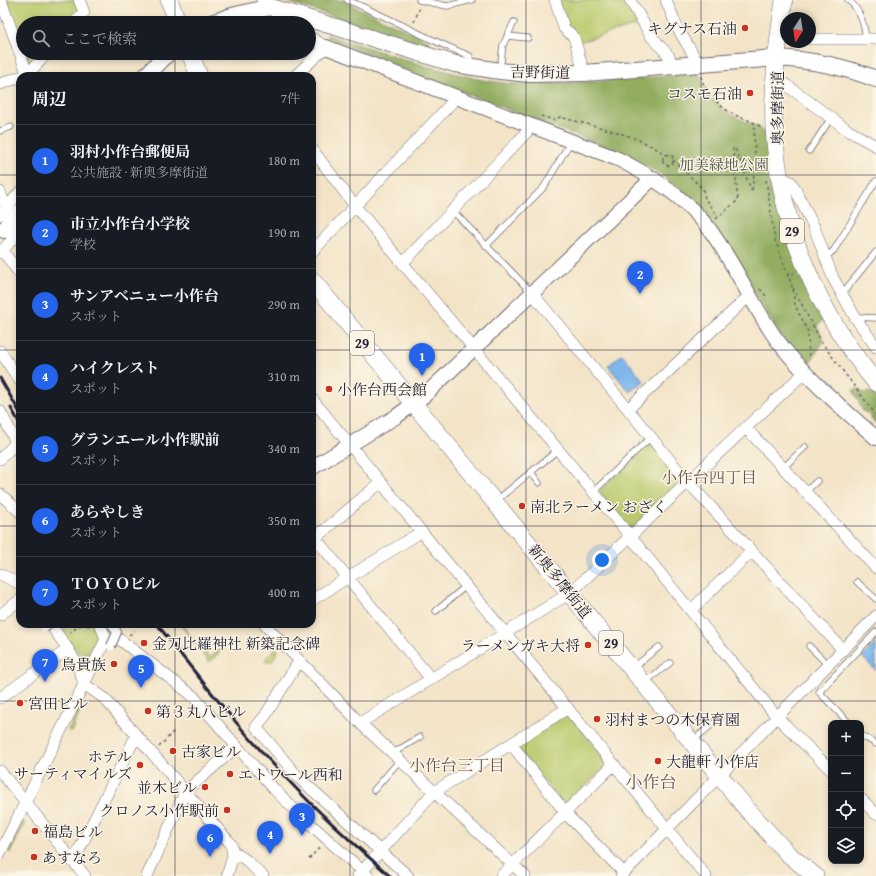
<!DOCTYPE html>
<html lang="ja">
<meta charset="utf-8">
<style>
body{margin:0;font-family:"Gentium Book Plus","Noto Serif JP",serif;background:#20242c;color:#f1f3f6}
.controls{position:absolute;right:12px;bottom:12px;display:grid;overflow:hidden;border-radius:8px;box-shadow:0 2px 6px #0003}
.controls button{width:36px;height:36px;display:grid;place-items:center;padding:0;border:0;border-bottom:1px solid #363941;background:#171b24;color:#f1f3f6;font:20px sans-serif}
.compass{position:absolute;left:780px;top:12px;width:36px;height:36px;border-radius:50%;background:#171b24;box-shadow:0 2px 6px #0003;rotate:192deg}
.you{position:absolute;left:602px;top:560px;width:14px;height:14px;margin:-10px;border:3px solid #fff;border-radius:50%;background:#1a73e8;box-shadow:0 0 0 6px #1a73e833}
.badge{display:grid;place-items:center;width:26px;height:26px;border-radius:50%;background:#2563eb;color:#fff;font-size:13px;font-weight:700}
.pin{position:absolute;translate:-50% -33px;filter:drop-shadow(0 1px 2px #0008)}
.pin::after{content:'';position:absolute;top:21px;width:14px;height:12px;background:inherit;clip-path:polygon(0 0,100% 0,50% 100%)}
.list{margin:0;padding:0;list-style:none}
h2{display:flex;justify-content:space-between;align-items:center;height:52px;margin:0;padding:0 16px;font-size:17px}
h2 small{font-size:13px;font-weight:400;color:#9ea1a6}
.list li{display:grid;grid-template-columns:26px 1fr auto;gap:12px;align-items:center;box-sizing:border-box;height:72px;padding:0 16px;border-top:1px solid #363941}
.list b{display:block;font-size:15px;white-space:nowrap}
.list p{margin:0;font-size:13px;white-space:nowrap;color:#9ea1a6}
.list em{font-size:13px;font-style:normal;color:#9ea1a6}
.icon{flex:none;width:22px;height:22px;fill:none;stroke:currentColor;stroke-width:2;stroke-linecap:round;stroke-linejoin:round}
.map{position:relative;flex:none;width:876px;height:876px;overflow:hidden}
.search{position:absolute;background:#171b24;box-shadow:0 2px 6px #0003;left:16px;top:16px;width:300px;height:44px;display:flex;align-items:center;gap:10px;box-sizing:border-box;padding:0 14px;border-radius:22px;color:#9ea1a6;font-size:15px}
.panel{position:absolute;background:#171b24;box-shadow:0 2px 6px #0003;left:16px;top:72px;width:300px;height:556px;border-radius:12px}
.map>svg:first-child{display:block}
.green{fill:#b9c96c;stroke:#6e7654}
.forest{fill:#92ad60;stroke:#5a684e}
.water{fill:#7bb6ed;stroke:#4e6c94}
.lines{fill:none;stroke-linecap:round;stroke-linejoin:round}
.service-casing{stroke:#6b666c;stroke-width:7}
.minor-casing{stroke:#6b666c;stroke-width:12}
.tertiary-casing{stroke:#6b666c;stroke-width:16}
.secondary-casing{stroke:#6b666c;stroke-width:18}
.primary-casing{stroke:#6b666c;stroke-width:18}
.path{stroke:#6b666c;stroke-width:1.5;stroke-dasharray:3 3;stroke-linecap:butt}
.service{stroke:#fff;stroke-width:5.5}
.minor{stroke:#fff;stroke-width:11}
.tertiary{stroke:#fff;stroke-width:14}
.secondary{stroke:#fff;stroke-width:16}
.primary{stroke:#fff;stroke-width:17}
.rail{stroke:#22223b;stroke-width:3}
.pedestrian-bridge-casing{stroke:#6b666c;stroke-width:10;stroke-linecap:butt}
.pedestrian-bridge{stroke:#fff;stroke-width:8}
.grid{fill:none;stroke:#22223b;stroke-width:1;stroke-opacity:0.55}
.poi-dot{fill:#c8321e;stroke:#fcf5e5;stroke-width:1.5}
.labels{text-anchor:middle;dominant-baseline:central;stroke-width:3;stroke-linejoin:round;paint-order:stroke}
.shield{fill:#fcf5e5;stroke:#63616e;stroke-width:1}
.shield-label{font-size:14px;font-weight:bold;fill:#22223b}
.poi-label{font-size:15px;fill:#22223b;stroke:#fcf5e5;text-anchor:start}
.street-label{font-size:15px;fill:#22223b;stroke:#fcf5e5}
.park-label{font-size:15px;fill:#4f544a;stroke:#fcf5e5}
.neighbourhood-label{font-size:16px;fill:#6b5251;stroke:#fcf5e5}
.quarter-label{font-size:17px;fill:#6b5251;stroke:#fcf5e5}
</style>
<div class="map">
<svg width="876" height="876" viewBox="0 0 876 876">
<rect width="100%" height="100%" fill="#fcf5e5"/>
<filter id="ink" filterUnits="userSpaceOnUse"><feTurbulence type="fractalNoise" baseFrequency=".025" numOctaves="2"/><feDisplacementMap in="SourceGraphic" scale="8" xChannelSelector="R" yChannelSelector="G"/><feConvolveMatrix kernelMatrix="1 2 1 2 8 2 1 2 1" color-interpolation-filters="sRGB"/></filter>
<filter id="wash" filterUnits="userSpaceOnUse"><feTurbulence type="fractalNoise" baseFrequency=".012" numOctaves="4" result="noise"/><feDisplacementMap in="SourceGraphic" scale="16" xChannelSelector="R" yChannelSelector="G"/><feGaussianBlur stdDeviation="0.9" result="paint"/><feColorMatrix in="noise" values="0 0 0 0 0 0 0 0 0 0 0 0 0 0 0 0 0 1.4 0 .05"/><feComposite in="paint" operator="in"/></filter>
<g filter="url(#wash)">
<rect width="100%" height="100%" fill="#f3e4c8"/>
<path class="green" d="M5 0H80L81 23H23V46Z
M557 0H612L614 4 627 0 641 24 579 42 568 29Z
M26 53H52L33 73Z
M651 444 680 479V483L633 527H628L600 493 601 489 647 445Z
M56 624H59L63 630 67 627 66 624H94L100 636 97 646 90 653H78Z
M180 624H185L183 626 210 658 222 647 224 648 209 662Z
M276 648 278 650 272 662 269 660 267 663 264 660Z
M80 707 82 708 71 732 68 730Z
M564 716H570L607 762 606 766 567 804H563L518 749 519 744Z
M23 822 25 823 10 853 8 851Z"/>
<path class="forest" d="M282 0H341L427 40 429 43 428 46Z
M327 35 426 66 482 80 511 84 587 82 699 74 704 90 724 110 732 115 758 127 767 135 825 318 817 326 824 340 807 368 782 338 724 243 696 203 659 173 622 153 389 64 327 37Z
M857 389 864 393 868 392 876 396V423L872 420 870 415 863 411 853 390Z"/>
<path class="water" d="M622 354 644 381 630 392 608 366Z
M876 643V671L862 657Z"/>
</g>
<g filter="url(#ink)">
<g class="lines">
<g class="service-casing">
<path id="service" d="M347 0C389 17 428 40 470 56L469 66
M419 0 447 6 472 0
M848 0C860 9 864 23 866 38
M507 36 528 38
M500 69 503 45 514 22
M0 131 11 127
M809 151 831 118
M453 211 532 293
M486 246 544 187 571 141
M826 257 834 250 876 181
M842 294 876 252
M856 317 876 318
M783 468 805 447
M531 472 539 483
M593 492 651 437
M805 492 817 481
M497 500 559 449
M857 582 876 599
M436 611 466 586
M809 646 828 665
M634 667 659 647
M645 682 670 663
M849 723 819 692 876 632
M861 735 876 744
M692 741 720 718
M393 753 420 737
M374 790 400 760"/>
</g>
<g class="minor-casing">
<path id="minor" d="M1 0 28 76
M262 0 287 23
M555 0 564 28 574 37 584 73
M630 0 651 36 669 56 672 66
M666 0 677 27 694 56 696 64
M74 23 84 12 79 0
M810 39H876
M24 76 27 75 47 53
M295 76 326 47 309 36
M775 80 785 84 849 131 876 146
M0 84 20 77
M312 149 355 206 630 536 777 717 831 770
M780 177 791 182 795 189 814 227 833 278 855 317 876 347
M0 192 6 208
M0 215 20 192
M2 250 20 274
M312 252 457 97
M0 253 20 231
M403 263 526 133 531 125
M532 293 688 482 843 650
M0 351 20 381
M312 399 706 876
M628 409 749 296
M0 411 15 440 13 446 0 459
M746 428 876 568
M0 494 20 512
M312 534 431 679
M315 538 380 483
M0 574 20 584
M312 600 421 532
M691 610 752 551
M0 615 20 600
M50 624C64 643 78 661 84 684L106 639 100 624
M264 624 360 723 525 876
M106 639H119L193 696 274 789 296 811 368 876
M299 661 265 716 256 727 298 777 408 876
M0 698 68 649
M360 723 570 593 804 373
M511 744 570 818 624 873
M0 771 85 876
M861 799 876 814
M234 852 246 860 263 876
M0 853 84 684 104 698 231 844 233 856 227 876
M73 862 136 736
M147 876 185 792 236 747
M358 876 434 792 568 708
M501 876 614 764
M621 876 876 616"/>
</g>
<g class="tertiary-casing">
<path id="tertiary" d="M326 47 618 159C651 176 683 196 707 226 734 261 751 304 777 340 805 377 841 407 876 438
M312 468 397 416 425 395 653 178"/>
</g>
<g class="secondary-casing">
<path id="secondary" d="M211 23 232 16 271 7 455 64 500 71 529 74 584 73 777 58C812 60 843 66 876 79
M146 76 168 53
M4 230 20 212"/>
</g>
<g class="primary-casing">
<path id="primary" d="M169 0 178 23
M784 0C778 41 772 85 774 127 779 224 815 308 876 383
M190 53 199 76
M312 280 746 808 787 853 815 876"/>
</g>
<path class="path" d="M414 22 420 7
M701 76C704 92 721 108 735 115 744 119 753 121 761 127
M541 116 554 120 560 117C596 127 635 133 666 155
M662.5 160a5.5 5.5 0 1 1 11 0a5.5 5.5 0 1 1-11 0Z
M673 160 703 189 705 199 718 216
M766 180 775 240 792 286 795 305 808 332 809 359
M716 219 738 200 733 149 735 148 752 192 755 164 754 123
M787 276 794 273
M793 288 822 343 876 415
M760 289 766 296 764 298
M87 624 90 629
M69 633 82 624
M129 635 135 631
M159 747 174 731
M309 859 320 847"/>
<use href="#service" class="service"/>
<use href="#minor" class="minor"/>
<use href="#tertiary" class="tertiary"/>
<use href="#secondary" class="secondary"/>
<use href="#primary" class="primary"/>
<path class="rail" d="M0 378 20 413
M11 408 20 424
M157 624C199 678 241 731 288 780 320 814 355 845 390 876"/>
<g class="pedestrian-bridge-casing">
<path id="pedestrian-bridge" d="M111 624 117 632 111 646
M45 628 50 624"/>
</g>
<use href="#pedestrian-bridge" class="pedestrian-bridge"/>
</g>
</g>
<path class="grid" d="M175 0V23M350 0V876M526 0V876M701 0V876M175 53V76M0 175H20M312 175H876M0 350H20M312 350H876M0 526H20M312 526H876M175 624V876M0 701H876"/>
<g class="poi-dot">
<circle cx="745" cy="28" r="4"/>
<circle cx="750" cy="93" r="4"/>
<circle cx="329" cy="389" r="4"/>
<circle cx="522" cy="506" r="4"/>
<circle cx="144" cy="643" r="4"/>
<circle cx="588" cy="645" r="4"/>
<circle cx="114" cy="664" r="4"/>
<circle cx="20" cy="703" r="4"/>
<circle cx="148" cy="711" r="4"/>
<circle cx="597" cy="719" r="4"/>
<circle cx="173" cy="751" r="4"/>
<circle cx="658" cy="761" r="4"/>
<circle cx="140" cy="765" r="4"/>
<circle cx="230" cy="774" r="4"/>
<circle cx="205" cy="787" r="4"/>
<circle cx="227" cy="810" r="4"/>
<circle cx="35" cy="831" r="4"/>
<circle cx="34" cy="857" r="4"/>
</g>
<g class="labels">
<g class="shield">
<rect x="780" y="219" width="24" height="24" rx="3"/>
<rect x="350" y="331" width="24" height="24" rx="3"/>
<rect x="599" y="631" width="24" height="24" rx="3"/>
</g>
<g class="shield-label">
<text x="792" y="231">29</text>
<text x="362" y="343">29</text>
<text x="611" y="643">29</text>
</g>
<g class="poi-label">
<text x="737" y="28" text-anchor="end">キグナス石油</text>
<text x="742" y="93" text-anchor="end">コスモ石油</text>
<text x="337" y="389">小作台西会館</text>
<text x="530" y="506">南北ラーメン おざく</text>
<text x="152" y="643">金刀比羅神社 新築記念碑</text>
<text x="580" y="645" text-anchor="end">ラーメンガキ大将</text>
<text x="106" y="664" text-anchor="end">鳥貴族</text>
<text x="28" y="703">宮田ビル</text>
<text x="156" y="711">第３丸八ビル</text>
<text x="605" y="719">羽村まつの木保育園</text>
<text x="181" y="751">古家ビル</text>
<text x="132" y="756" text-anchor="end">ホテル<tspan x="132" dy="17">サーティマイルズ</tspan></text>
<text x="666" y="761">大龍軒 小作店</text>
<text x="238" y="774">エトワール西和</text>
<text x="197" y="787" text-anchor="end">並木ビル</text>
<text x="219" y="810" text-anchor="end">クロノス小作駅前</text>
<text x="43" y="831">福島ビル</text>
<text x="42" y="857">あすなろ</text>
</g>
<g class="street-label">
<text transform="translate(540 72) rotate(1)">吉野街道</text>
<text transform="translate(777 108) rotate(-90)">奥多摩街道</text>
<text transform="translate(560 581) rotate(51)">新奥多摩街道</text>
</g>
<g class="park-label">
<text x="724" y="164">加美緑地公園</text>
</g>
<g class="neighbourhood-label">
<text x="709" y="477">小作台四丁目</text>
<text x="457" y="765">小作台三丁目</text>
</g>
<g class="quarter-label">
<text x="651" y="781">小作台</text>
</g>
</g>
</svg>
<div class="controls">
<button>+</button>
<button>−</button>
<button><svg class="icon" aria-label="locate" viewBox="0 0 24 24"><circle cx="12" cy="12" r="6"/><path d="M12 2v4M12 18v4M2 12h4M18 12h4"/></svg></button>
<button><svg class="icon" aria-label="layers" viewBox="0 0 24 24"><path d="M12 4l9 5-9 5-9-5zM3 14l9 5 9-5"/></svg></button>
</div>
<svg class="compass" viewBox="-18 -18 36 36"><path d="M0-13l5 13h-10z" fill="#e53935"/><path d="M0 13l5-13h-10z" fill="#9ea1a6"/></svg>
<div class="you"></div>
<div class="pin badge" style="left:422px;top:376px">1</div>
<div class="pin badge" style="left:640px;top:294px">2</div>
<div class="pin badge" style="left:302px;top:836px">3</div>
<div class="pin badge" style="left:270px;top:854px">4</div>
<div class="pin badge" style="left:141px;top:688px">5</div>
<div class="pin badge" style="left:210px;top:857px">6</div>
<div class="pin badge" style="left:45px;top:682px">7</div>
<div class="search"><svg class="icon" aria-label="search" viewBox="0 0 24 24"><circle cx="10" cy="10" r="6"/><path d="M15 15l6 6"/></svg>ここで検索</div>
<section class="panel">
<h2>周辺<small>7件</small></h2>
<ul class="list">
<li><span class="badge">1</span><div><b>羽村小作台郵便局</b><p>公共施設 · 新奥多摩街道</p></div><em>180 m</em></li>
<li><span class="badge">2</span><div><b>市立小作台小学校</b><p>学校</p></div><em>190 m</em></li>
<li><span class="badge">3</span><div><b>サンアベニュー小作台</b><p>スポット</p></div><em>290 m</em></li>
<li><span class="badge">4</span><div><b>ハイクレスト</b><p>スポット</p></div><em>310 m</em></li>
<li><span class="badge">5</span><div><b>グランエール小作駅前</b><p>スポット</p></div><em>340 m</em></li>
<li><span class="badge">6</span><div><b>あらやしき</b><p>スポット</p></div><em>350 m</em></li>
<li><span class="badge">7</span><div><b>ＴＯＹＯビル</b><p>スポット</p></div><em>400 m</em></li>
</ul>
</section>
</div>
